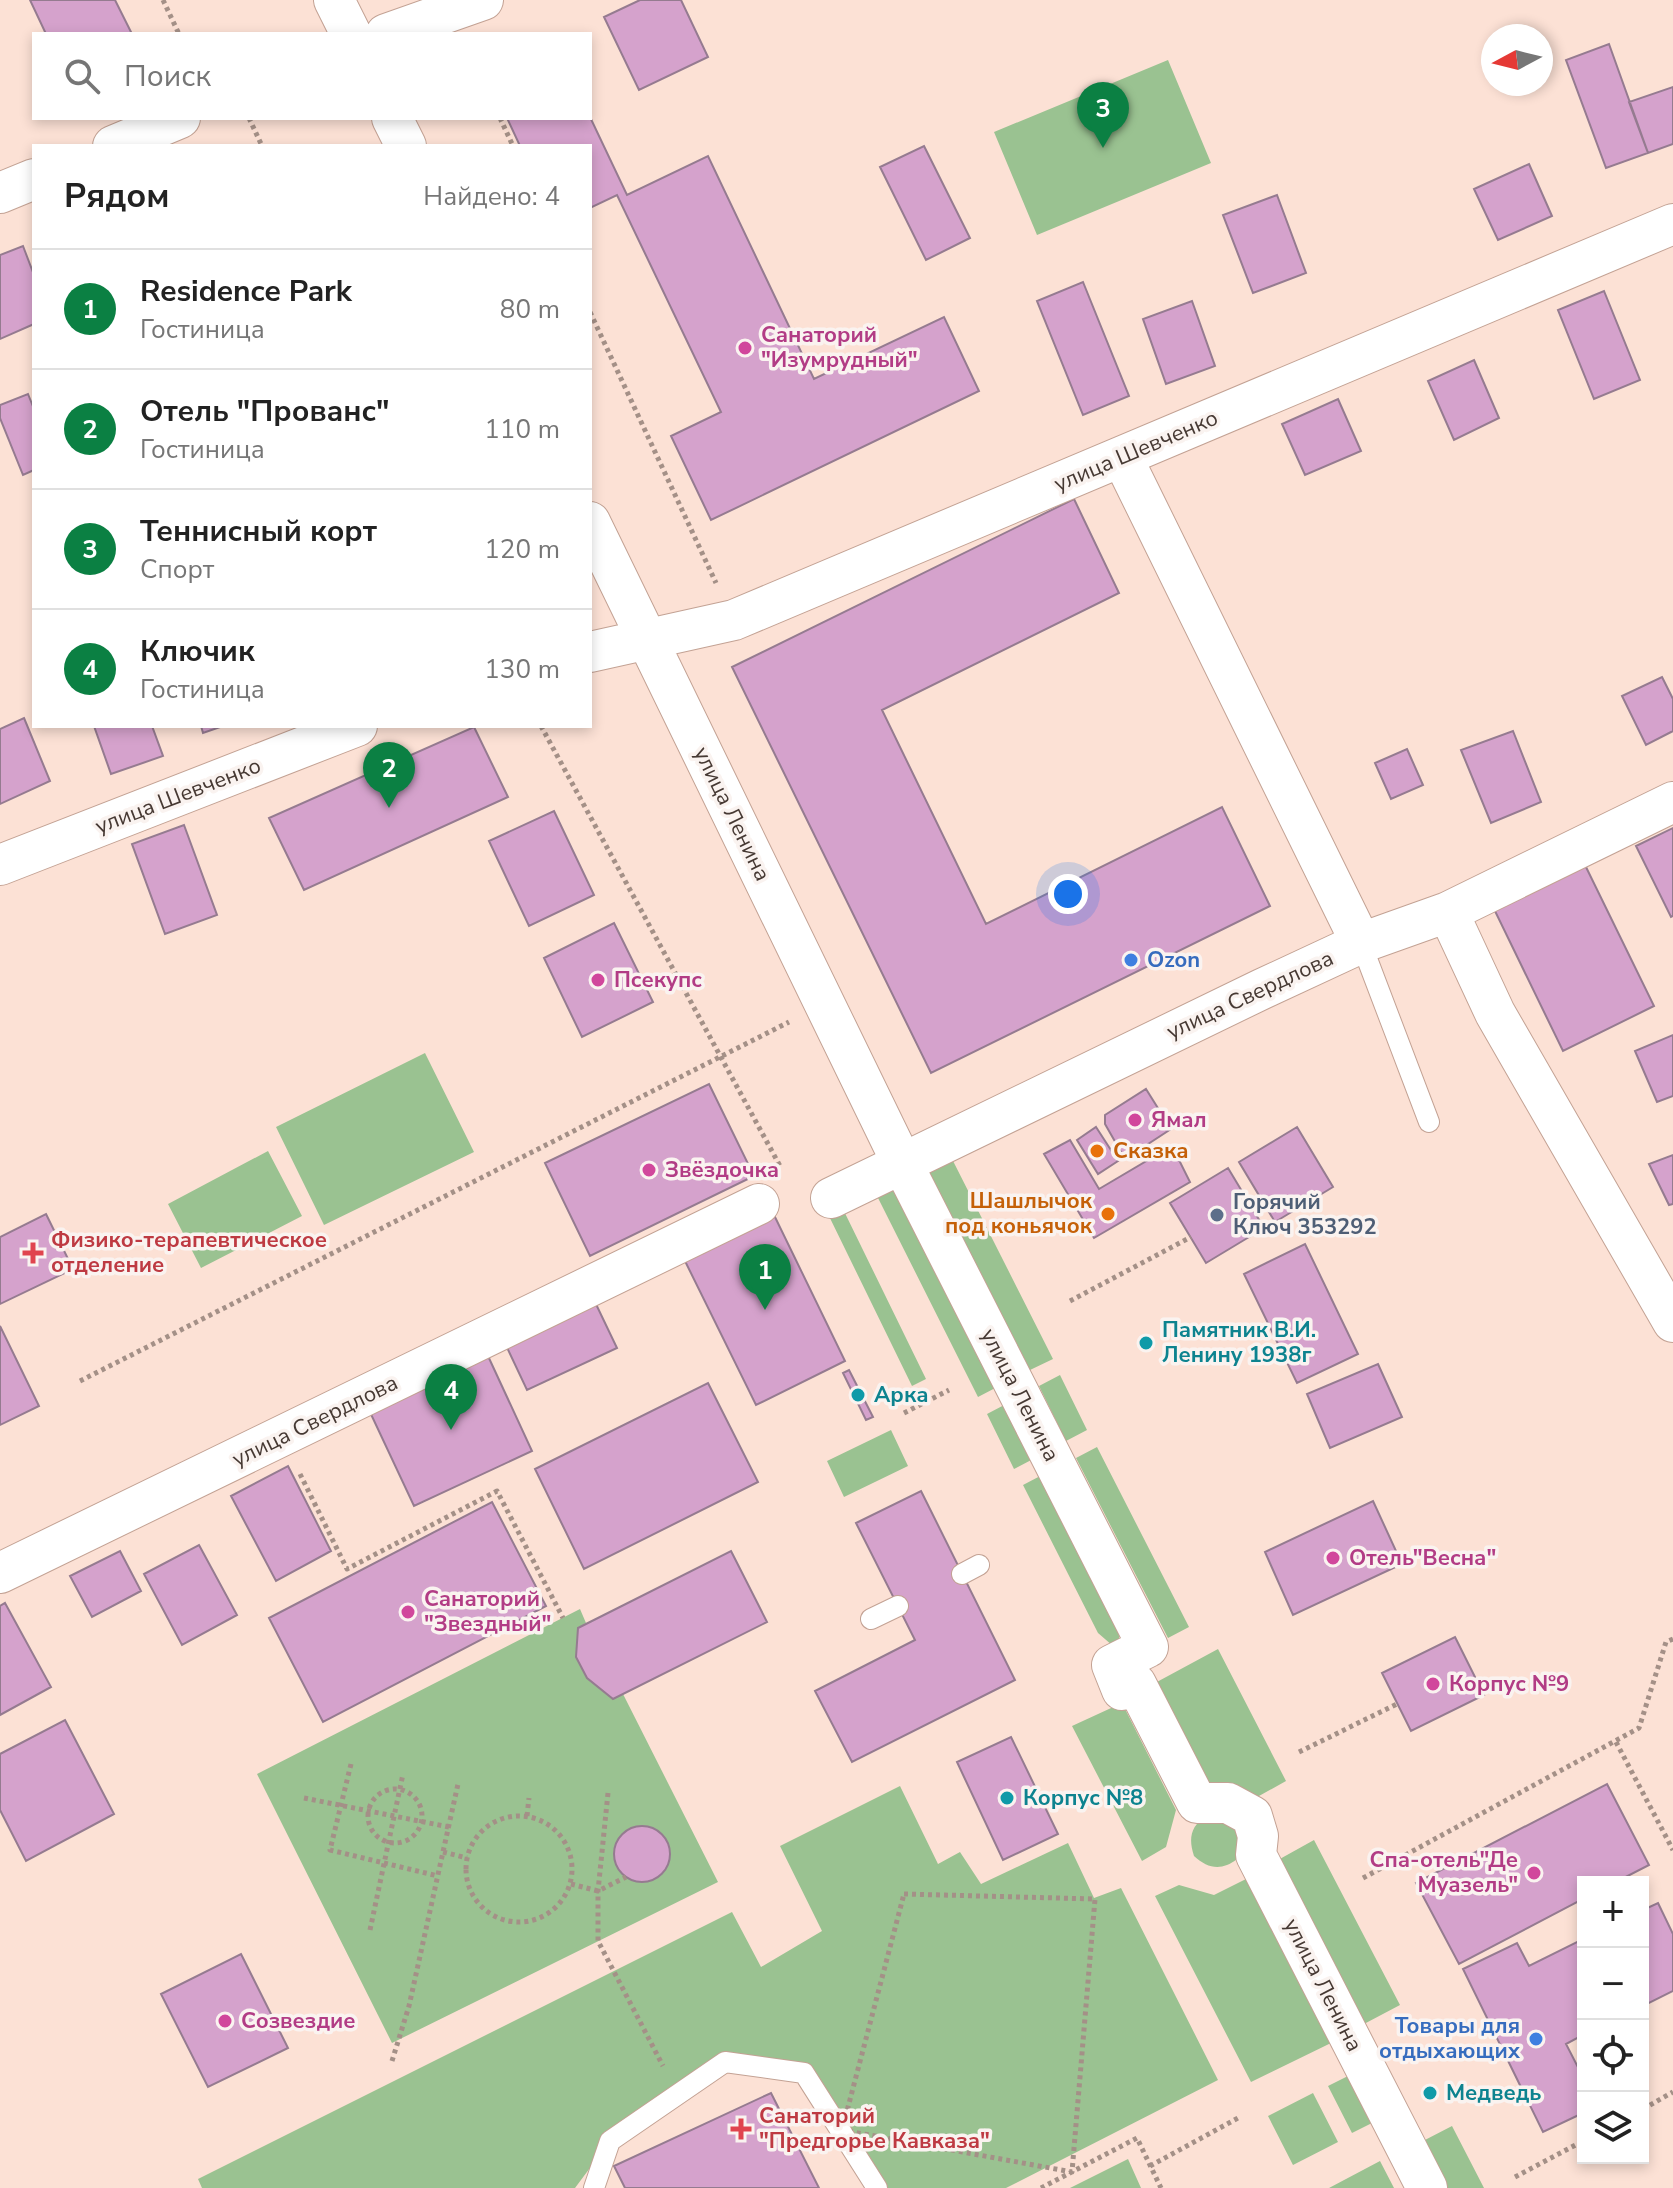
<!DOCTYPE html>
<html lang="ru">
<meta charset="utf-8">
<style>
body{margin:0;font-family:"Nunito Sans",sans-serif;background:#f2f2f2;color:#222}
.controls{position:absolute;right:24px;bottom:24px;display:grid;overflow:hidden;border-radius:0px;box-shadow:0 4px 12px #0003}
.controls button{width:72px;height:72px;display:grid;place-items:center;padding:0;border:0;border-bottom:2px solid #e0e0e0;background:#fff;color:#222;font:40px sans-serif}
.compass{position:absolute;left:1481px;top:24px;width:72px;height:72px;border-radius:50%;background:#fff;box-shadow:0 4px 12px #0003;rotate:263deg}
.you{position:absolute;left:1068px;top:894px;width:28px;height:28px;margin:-20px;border:6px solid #fff;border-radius:50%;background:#1a73e8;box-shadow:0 0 0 12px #1a73e833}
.badge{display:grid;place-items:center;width:52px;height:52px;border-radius:50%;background:#0b8043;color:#fff;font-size:26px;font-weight:700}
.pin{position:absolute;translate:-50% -66px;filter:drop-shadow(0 2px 4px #0008)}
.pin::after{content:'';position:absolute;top:42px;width:28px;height:24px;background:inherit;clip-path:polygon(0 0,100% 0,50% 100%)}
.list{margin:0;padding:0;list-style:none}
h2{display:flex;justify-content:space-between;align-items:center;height:104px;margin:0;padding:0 32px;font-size:34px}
h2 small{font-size:26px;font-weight:400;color:#767676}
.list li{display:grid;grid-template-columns:52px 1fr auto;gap:24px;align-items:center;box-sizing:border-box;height:120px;padding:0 32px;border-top:2px solid #e0e0e0}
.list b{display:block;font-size:30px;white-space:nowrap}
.list p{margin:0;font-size:26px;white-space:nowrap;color:#767676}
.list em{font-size:26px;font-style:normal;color:#767676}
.icon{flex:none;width:44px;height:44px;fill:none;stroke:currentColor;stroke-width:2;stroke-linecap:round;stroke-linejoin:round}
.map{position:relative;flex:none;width:1673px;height:2188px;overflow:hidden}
.search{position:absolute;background:#fff;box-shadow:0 4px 12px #0003;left:32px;top:32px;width:560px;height:88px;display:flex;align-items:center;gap:20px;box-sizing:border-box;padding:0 28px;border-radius:0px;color:#767676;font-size:30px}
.panel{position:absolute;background:#fff;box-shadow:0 4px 12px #0003;left:32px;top:144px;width:560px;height:584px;border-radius:0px}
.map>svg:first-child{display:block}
.green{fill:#9ac291}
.building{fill:#d5a2cc;stroke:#957b90;stroke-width:2}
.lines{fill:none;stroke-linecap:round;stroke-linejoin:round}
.lane-casing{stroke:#c3a294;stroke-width:22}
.street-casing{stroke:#c3a294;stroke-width:42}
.path{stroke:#a49087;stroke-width:5;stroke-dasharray:4 4;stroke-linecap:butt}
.lane{stroke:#fff;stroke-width:20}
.street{stroke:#fff;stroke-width:40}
.hotel-dot{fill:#d1479c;stroke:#faf3f0;stroke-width:3}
.shop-dot{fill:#3f7fe0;stroke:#faf3f0;stroke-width:3}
.food-dot{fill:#e8710a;stroke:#faf3f0;stroke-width:3}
.service-dot{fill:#5c6f8a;stroke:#faf3f0;stroke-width:3}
.health-dot{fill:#e0444e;stroke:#faf3f0;stroke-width:3}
.culture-dot{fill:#0f9aa8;stroke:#faf3f0;stroke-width:3}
.labels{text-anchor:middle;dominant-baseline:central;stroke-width:7;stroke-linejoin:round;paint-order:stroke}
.hotel-label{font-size:22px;font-weight:bold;fill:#b23c85;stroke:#faf3f0;text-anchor:start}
.street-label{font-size:22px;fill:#463933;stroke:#faf3f0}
.shop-label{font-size:22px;font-weight:bold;fill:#366cbe;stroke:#faf3f0;text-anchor:start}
.food-label{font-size:22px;font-weight:bold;fill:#c56008;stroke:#faf3f0;text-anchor:start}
.service-label{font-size:22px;font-weight:bold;fill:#4e5e75;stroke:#faf3f0;text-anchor:start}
.health-label{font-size:22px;font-weight:bold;fill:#be3a42;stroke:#faf3f0;text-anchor:start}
.culture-label{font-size:22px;font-weight:bold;fill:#0d838f;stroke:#faf3f0;text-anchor:start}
</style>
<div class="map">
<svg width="1673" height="2188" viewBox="0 0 1673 2188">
<rect width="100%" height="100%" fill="#fce1d5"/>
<path class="green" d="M1168 60 1211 163 1037 235 994 132Z
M425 1053 474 1152 324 1225 276 1127Z
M268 1151 302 1216 201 1268 168 1204Z
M948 1151 1053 1359 1030 1370 924 1163Z
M893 1171 1001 1385 978 1397 870 1182Z
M841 1205 926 1379 912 1386 827 1212Z
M1060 1375 1087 1430 1066 1441 1039 1386Z
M1008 1403 1035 1458 1014 1469 987 1414Z
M891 1430 908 1466 844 1497 827 1461Z
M1097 1447 1189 1627 1168 1638 1076 1458Z
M1044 1474 1118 1622 1120 1652 1098 1633 1023 1485Z
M580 1609 586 1623 578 1628C576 1668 582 1675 613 1699L623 1694 718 1882 392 2043 257 1774Z
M1218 1649 1286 1781 1250 1801 1209 1789 1155 1683Z
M1122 1703 1176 1810 1166 1847 1142 1861 1072 1726Z
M900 1786 938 1864 960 1852 981 1884 1068 1843 1094 1898 1121 1888 1218 2080 1006 2188H878L804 2073 726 2062 610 2141 575 2188H202L198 2179 732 1912 761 1967 822 1931 780 1846Z
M1206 1816 1242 1830 1237 1859C1222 1871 1208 1869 1194 1856 1188 1838 1191 1826 1206 1816Z
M1314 1840 1400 2005 1364 2024 1278 1860Z
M1248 1878 1331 2043 1251 2082 1155 1896 1179 1885 1214 1895Z
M1350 2075 1374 2122 1352 2133 1328 2086Z
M1313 2093 1338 2142 1293 2165 1268 2116Z
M1452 2126 1484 2188H1447L1423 2141Z
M1128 2159 1141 2188H1070Z
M1380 2161 1394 2188H1329Z"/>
<path class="building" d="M30 0H115L132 34H46Z
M640 0H681L708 57 639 90 604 17Z
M1609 44 1648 153 1606 168 1566 60Z
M1673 87V144L1648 153 1629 102Z
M590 117 627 195 708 156 814 379 944 317 979 391 711 520 671 436 721 412 617 195 590 208V146H520L507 118Z
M924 146 970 238 926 260 880 167Z
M1529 164 1552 216 1498 240 1474 189Z
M1277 195 1306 273 1253 293 1223 215Z
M23 246 34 275V324L0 339V255Z
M1083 282 1129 396 1083 415 1037 301Z
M1604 291 1640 380 1594 399 1558 310Z
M1192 301 1215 366 1166 384 1143 319Z
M1474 360 1499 418 1454 440 1428 381Z
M28 394 34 409V470L23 475 0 418V405Z
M1338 399 1361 451 1305 475 1282 424Z
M1074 499 1119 593 882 710 986 924 1222 807 1270 906 931 1073 732 667Z
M1662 677 1673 699V731L1646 745 1622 696Z
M24 718 50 781 0 804V729Z
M94 726H152L163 756 111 774Z
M201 726H223L203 733Z
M474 727 508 797 304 890 269 818Z
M1513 731 1541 802 1491 823 1461 750Z
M1407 749 1423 785 1391 799 1375 763Z
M554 811 594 895 529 926 489 841Z
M184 825 217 915 165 934 132 844Z
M1673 828V916L1671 917 1636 846Z
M1585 865 1654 1006 1563 1051 1494 909Z
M614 923 653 1002 582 1037 544 958Z
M1673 1035V1096L1657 1102 1635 1051Z
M709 1084 754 1176 590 1256 545 1163Z
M1146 1089 1171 1129 1125 1159 1105 1124V1115Z
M1096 1127 1118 1161 1098 1174 1077 1140Z
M1297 1127 1333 1187 1275 1222 1239 1162Z
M1070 1140 1099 1189 1172 1146 1190 1182 1094 1238 1044 1154Z
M1673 1155V1204L1669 1205 1649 1164Z
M1228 1168 1264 1228 1206 1263 1170 1203Z
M46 1214 73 1269 0 1304V1237Z
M774 1215 845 1361 756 1405 684 1259Z
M1305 1244 1358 1354 1297 1383 1244 1274Z
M594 1300 617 1348 527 1390 504 1341Z
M0 1326 39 1406 0 1425Z
M488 1356 532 1451 414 1506 369 1410Z
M1378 1364 1402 1417 1330 1448 1307 1394Z
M849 1370 873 1417 866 1420 843 1373Z
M708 1383 758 1482 584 1569 535 1469Z
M288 1466 331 1551 276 1581 231 1496Z
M921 1491 1015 1680 852 1762 815 1691 915 1640 856 1523Z
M1373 1501 1402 1564 1293 1615 1265 1552Z
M492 1502 546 1606 323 1722 269 1618Z
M199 1545 237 1615 182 1645 144 1574Z
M120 1551 141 1591 92 1617 70 1576Z
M731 1551 767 1622 613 1699 587 1678 576 1657 578 1628Z
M5 1603 51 1687 0 1715V1606Z
M1455 1637 1484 1695 1411 1731 1382 1673Z
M65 1720 114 1814 26 1861 0 1810V1754Z
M1011 1737 1058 1834 1003 1860 957 1762Z
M1607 1784 1649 1865 1616 1882H1583V1899L1459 1964 1416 1883Z
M614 1854a28 28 0 1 1 56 0a28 28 0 1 1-56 0Z
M1658 1903 1673 1934V1991L1643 2006V1910Z
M1583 1939V2035L1566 2044 1583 2077V2113L1543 2132 1463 1969 1517 1943 1529 1966Z
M241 1954 288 2048 208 2087 161 1994Z
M771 2093 819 2188H625L614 2166Z"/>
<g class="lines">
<g class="lane-casing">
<path id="lane" d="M1361 943 1429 1122
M962 1574 979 1565
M871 1619 898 1606
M594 2188 610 2141 725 2062 804 2073 877 2188"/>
</g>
<g class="street-casing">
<path id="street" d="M334 0 351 34
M386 34 483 0
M392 118 406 146
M113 146 180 118
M0 193 34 179
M1122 457 1361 943
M590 522 902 1163 1148 1647 1112 1665 1122 1690 1136 1684 1197 1803H1228L1252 1816 1258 1836 1256 1855 1427 2188
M590 652 734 620 1673 224
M0 865 357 726
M1448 912 1495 1013 1673 1322
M831 1198 1262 989 1361 943 1448 912 1673 802
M0 1573 759 1204"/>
</g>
<path class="path" d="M163 0 179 34
M249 118 262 146
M500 118 513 146
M590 312 716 583
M541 726 780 1166
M1070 1301 1191 1237
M80 1381 789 1022
M904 1413 949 1390
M300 1474 347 1569 497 1491 563 1618
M1616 1742 1673 1850
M1299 1752 1397 1704
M351 1764 330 1850 438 1876
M368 1816a27 27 0 1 1 54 0a27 27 0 1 1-54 0Z
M608 1793 598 1891V1941L663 2066
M304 1798 449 1827
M527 1816 529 1798
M466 1869a53 53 0 1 1 106 0a53 53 0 1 1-106 0Z
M443 1852 467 1858
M1363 1878 1639 1728 1666 1642 1673 1639
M571 1884 598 1891 626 1877
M904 1894 1095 1899 1072 2172 842 2130Z
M370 1930 403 1774
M392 2061 409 2006 458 1784
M1643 2109 1673 2092
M1150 2166 1238 2118
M1515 2177 1583 2141
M1041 2188 1137 2138 1161 2188"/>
<use href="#lane" class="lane"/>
<use href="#street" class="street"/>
</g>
<g class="hotel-dot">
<circle cx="745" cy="348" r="8"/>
<circle cx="598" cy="980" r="8"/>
<circle cx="1135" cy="1120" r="8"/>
<circle cx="649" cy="1170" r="8"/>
<circle cx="1333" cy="1558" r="8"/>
<circle cx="408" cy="1612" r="8"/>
<circle cx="1433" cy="1684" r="8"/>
<circle cx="1534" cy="1873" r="8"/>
<circle cx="225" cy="2021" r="8"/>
</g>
<g class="shop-dot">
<circle cx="1131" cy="960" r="8"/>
<circle cx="1536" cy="2039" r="8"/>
</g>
<g class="food-dot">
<circle cx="1097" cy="1151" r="8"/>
<circle cx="1108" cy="1214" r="8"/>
</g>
<circle class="service-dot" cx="1217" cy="1215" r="8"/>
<g class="health-dot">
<path d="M29 1241h8v8h8v8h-8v8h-8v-8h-8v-8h8z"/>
<path d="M737 2117h8v8h8v8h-8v8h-8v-8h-8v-8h8z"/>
</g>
<g class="culture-dot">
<circle cx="1146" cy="1343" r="8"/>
<circle cx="858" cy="1395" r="8"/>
<circle cx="1007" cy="1798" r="8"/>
<circle cx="1430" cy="2093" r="8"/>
</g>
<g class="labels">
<g class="hotel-label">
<text x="761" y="335">Санаторий<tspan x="761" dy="25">"Изумрудный"</tspan></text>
<text x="614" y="980">Псекупс</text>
<text x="1151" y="1120">Ямал</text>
<text x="665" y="1170">Звёздочка</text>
<text x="1349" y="1558">Отель"Весна"</text>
<text x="424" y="1599">Санаторий<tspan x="424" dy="25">"Звездный"</tspan></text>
<text x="1449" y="1684">Корпус №9</text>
<text x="1518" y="1860" text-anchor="end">Спа-отель"Де<tspan x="1518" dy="25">Муазель"</tspan></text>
<text x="241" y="2021">Созвездие</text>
</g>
<g class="street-label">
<text transform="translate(1136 451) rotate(-23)">улица Шевченко</text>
<text transform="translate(178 796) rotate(-21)">улица Шевченко</text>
<text transform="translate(732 814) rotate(64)">улица Ленина</text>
<text transform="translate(1250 995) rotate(-25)">улица Свердлова</text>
<text transform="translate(1020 1395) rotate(63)">улица Ленина</text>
<text transform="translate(315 1421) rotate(-26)">улица Свердлова</text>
<text transform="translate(1323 1985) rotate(63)">улица Ленина</text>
</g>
<g class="shop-label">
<text x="1147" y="960">Ozon</text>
<text x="1520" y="2026" text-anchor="end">Товары для<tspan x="1520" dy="25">отдыхающих</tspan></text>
</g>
<g class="food-label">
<text x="1113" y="1151">Сказка</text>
<text x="1092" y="1201" text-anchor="end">Шашлычок<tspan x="1092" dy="25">под коньячок</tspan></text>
</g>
<g class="service-label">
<text x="1233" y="1202">Горячий<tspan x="1233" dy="25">Ключ 353292</tspan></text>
</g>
<g class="health-label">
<text x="51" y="1240">Физико-терапевтическое<tspan x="51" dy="25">отделение</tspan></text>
<text x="759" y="2116">Санаторий<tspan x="759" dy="25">"Предгорье Кавказа"</tspan></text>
</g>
<g class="culture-label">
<text x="1162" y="1330">Памятник В.И.<tspan x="1162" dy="25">Ленину 1938г</tspan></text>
<text x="874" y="1395">Арка</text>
<text x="1023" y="1798">Корпус №8</text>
<text x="1446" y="2093">Медведь</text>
</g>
</g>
</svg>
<div class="controls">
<button>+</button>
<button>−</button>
<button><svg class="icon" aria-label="locate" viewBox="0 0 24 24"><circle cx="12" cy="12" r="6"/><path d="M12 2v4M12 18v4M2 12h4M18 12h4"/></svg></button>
<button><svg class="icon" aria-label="layers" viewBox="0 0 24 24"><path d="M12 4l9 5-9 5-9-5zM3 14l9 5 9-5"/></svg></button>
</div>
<svg class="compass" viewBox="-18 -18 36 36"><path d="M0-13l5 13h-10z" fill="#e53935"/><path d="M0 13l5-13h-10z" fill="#767676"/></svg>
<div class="you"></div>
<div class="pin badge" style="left:765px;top:1310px">1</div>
<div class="pin badge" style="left:389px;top:808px">2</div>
<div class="pin badge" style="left:1103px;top:148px">3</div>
<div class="pin badge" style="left:451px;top:1430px">4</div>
<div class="search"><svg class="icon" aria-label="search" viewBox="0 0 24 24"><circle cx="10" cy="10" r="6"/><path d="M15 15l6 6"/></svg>Поиск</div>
<section class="panel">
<h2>Рядом<small>Найдено: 4</small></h2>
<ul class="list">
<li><span class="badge">1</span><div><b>Residence Park</b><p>Гостиница</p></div><em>80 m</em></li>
<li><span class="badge">2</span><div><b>Отель &quot;Прованс&quot;</b><p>Гостиница</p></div><em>110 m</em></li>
<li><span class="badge">3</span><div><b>Теннисный корт</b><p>Спорт</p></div><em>120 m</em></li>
<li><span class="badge">4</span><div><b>Ключик</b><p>Гостиница</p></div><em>130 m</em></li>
</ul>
</section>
</div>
